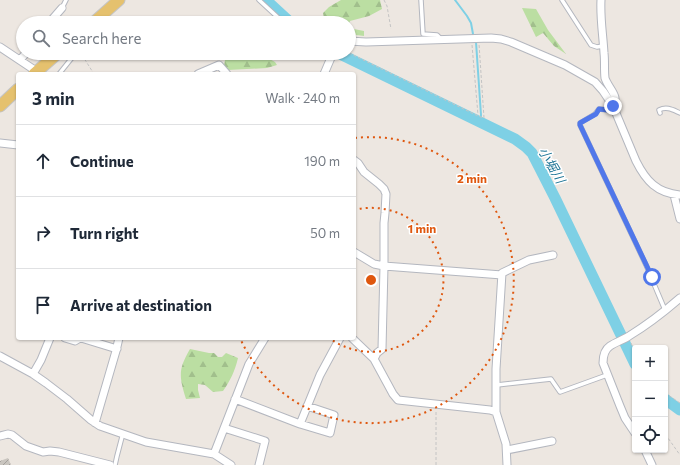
<!DOCTYPE html>
<meta charset="utf-8">
<style>
body{margin:0;font-family:Commissioner,"Noto Sans JP",sans-serif;background:#f6f6f7;color:#1f2937}
.controls{position:absolute;right:12px;bottom:12px;display:grid;overflow:hidden;border-radius:4px;box-shadow:0 1px 3px #0004}
.controls button{width:36px;height:36px;display:grid;place-items:center;padding:0;border:0;border-bottom:1px solid #e0e1e3;background:#fff;color:#1f2937;font:20px sans-serif}
.stop{position:absolute;width:12px;height:12px;margin:-9px;border:3px solid #5077ea;border-radius:50%;background:#fff}
.stop.end{background:#5077ea;border-color:#fff;box-shadow:0 1px 4px #0008}
.list{margin:0;padding:0;list-style:none}
h2{display:flex;justify-content:space-between;align-items:center;height:52px;margin:0;padding:0 16px;font-size:17px}
h2 small{font-size:13px;font-weight:400;color:#747a83}
.list li{display:grid;grid-template-columns:26px 1fr auto;gap:12px;align-items:center;box-sizing:border-box;height:72px;padding:0 16px;border-top:1px solid #e0e1e3}
.list b{display:block;font-size:15px;white-space:nowrap}
.list em{font-size:13px;font-style:normal;color:#747a83}
.icon{flex:none;width:22px;height:22px;fill:none;stroke:currentColor;stroke-width:2;stroke-linecap:round;stroke-linejoin:round}
.map{position:relative;flex:none;width:680px;height:465px;overflow:hidden}
.search{position:absolute;background:#fff;box-shadow:0 1px 3px #0004;left:16px;top:16px;width:340px;height:44px;display:flex;align-items:center;gap:10px;box-sizing:border-box;padding:0 14px;border-radius:22px;color:#747a83;font-size:15px}
.panel{position:absolute;background:#fff;box-shadow:0 1px 3px #0004;left:16px;top:72px;width:340px;height:268px;border-radius:4px}
.map>svg:first-child{display:block}
.forest{fill:url(#forest-firs)}
.lines{fill:none;stroke-linecap:round;stroke-linejoin:round}
.stream{stroke:#7ed0e5;stroke-width:2}
.river{stroke:#7ed0e5;stroke-width:11}
.building{fill:url(#building-hatch)}
.lane-casing{stroke:#b4b7bf;stroke-width:5.5}
.street-casing{stroke:#b4b7bf;stroke-width:9}
.primary-casing{stroke:#c4c4c4;stroke-width:13}
.path{stroke:#c4c4c4;stroke-width:1;stroke-dasharray:3 2;stroke-linecap:butt}
.lane{stroke:#fff;stroke-width:3.5}
.street{stroke:#fff;stroke-width:7}
.primary{stroke:#e5c16e;stroke-width:11}
.route{stroke:#5077ea;stroke-width:5}
.ring{fill:none;stroke:#df570e;stroke-width:2;stroke-dasharray:2 4}
.labels{text-anchor:middle;dominant-baseline:central;stroke-width:3;stroke-linejoin:round;paint-order:stroke}
.water-label{font-size:13px;font-style:italic;fill:#1a7294;stroke:#fff}
.centre{fill:#df570e;stroke:#fff;stroke-width:2}
.ring-label{font-size:12px;text-anchor:middle;font-weight:bold;fill:#df570e;stroke:#fff;stroke-width:3;stroke-linejoin:round;paint-order:stroke}
</style>
<div class="map">
<svg width="680" height="465" viewBox="0 0 680 465">
<defs>
<pattern id="forest-firs" width="22" height="20" patternUnits="userSpaceOnUse"><rect width="22" height="20" fill="#bbdea2"/><path d="M5 1l3.5 6h-7zM16 11l3.5 6h-7z" fill="#a1bf8c"/></pattern>
<pattern id="building-hatch" width="6" height="6" patternUnits="userSpaceOnUse"><rect width="6" height="6" fill="#c9c5bf"/><path d="M-1 1l2-2M0 6l6-6M5 7l2-2" fill="none" stroke="#a4a09c"/></pattern>
</defs>
<rect width="100%" height="100%" fill="#ede7e1"/>
<path class="forest" d="M 341,0 L 380,0 L 382,9 L 369,16 L 350,21 L 349,25 L 349,23 L 325,23 L 323,13 L 329,7 Z
M 522,8 L 536,9 L 548,30 L 566,54 L 554,46 L 543,33 L 536,37 Z
M 349,28 L 364,31 L 364,36 L 349,34 Z
M 247,53 L 260,53 L 266,57 L 275,62 L 277,65 L 267,68 L 228,70 L 224,66 L 225,60 L 237,55 Z
M 190,349 L 209,353 L 214,353 L 218,357 L 222,357 L 226,353 L 238,358 C 235,371 230,381 223,391 L 213,392 L 205,385 L 198,384 L 198,390 L 200,398 L 186,399 C 179,376 178,370 190,349 Z"/>
<g class="lines">
<path class="stream" d="M 455,0 L 467,16 L 471,23 L 473,34
M 476,42 L 481,115 L 480,122"/>
<path class="river" d="M 266,0 L 291,23
M 338,53 L 515,139 L 526,147 L 532,153 L 555,198 L 635,364
M 665,399 L 680,410"/>
</g>
<path class="building" d="M 8,458 L 11,465 L 0,465 L 0,461 Z"/>
<g class="lines">
<defs>
<path id="lane" d="M 259,0 L 284,23
M 421,0 L 423,34 L 437,35 L 441,39
M 562,0 L 591,45 L 597,47 L 603,46
M 62,8 L 66,0
M 325,53 L 331,57
M 59,74 L 71,59 L 78,53
M 613,106 L 608,110 L 599,109 L 595,114 L 580,123 L 580,125 L 646,265 L 665,310
M 660,113 L 659,110 C 667,106 673,110 680,113
M 497,385 L 551,379 L 560,392 L 607,375
M 115,465 L 117,456 L 123,433"/>
<path id="street" d="M 601,0 C 600,18 603,35 604,53 C 605,61 604,70 605,78 C 608,88 620,96 613,106
M 49,23 L 62,8
M 349,41 L 366,42 L 491,38 L 501,39 L 511,42 L 565,65 L 595,82 L 603,91 L 613,106 L 636,161 C 646,181 657,193 680,195
M 0,47 L 39,73
M 20,60 L 26,53
M 198,74 L 219,65 L 227,74
M 324,74 L 333,53
M 0,143 L 18,145
M 354,160 L 358,163 L 364,172 L 379,184 L 384,189 L 386,194 L 385,213 L 384,223 L 384,266 L 382,349 L 377,353 L 374,359
M 674,195 L 680,219
M 354,252 L 374,264 L 384,266 L 502,275
M 65,338 L 75,341 L 80,338
M 81,338 L 117,349
M 352,338 L 374,359 L 393,394 L 398,400 L 490,410 L 496,412 L 506,444 L 507,465
M 0,356 L 33,374 L 46,383 L 67,399 L 91,420 L 100,426 L 146,442 L 214,454 L 231,465
M 33,374 L 41,360 L 50,338
M 235,399 L 300,424 L 320,375 L 340,338
M 496,412 L 496,369 L 502,273 L 529,260 L 553,255
M 95,423 L 116,351 L 119,338
M 300,424 L 330,433 L 334,415 L 307,406
M 224,428 L 265,441 L 259,465
M 635,433 L 625,418 L 620,406 L 603,363 C 603,357 604,350 610,346 C 616,342 623,340 629,336 C 647,325 664,312 680,298
M 0,436 L 8,434 L 12,435 L 26,446 L 43,452 L 50,451 L 59,452 L 110,465
M 507,450 L 552,441
M 645,450 L 652,465
M 214,454 L 249,364 L 265,338"/>
<path id="primary" d="M 93,23 L 119,0
M 34,74 L 58,53
M 0,106 L 18,89"/>
</defs>
<use href="#lane" class="lane-casing"/>
<use href="#street" class="street-casing"/>
<use href="#primary" class="primary-casing"/>
<path class="path" d="M 384,0 L 387,6 L 391,29
M 472,45 L 478,115
M 349,53 L 478,116 L 484,118 L 479,44
M 82,55 L 94,74
M 631,343 L 635,352
M 665,393 L 680,403
M 665,441 L 668,438 L 680,455
M 436,465 L 436,412"/>
<use href="#lane" class="lane"/>
<use href="#street" class="street"/>
<use href="#primary" class="primary"/>
</g>
<g class="lines">
<path class="route" d="M 613,106 L 608,110 L 599,109 L 596,114 L 580,123 L 580,125 L 652,277"/>
</g>
<g class="ring">
<path d="M354 210A72 72 0 1 1 329 338"/>
<path d="M355 138A143 143 0 1 1 240 338"/>
</g>
<g class="labels">
<g class="water-label">
<text transform="translate(552 165) rotate(60)">小堀川</text>
</g>
</g>
<circle cx="371" cy="280" r="6" class="centre"/>
<g class="ring-label">
<text x="472" y="183">2 min</text>
<text x="422" y="233">1 min</text>
</g>
</svg>
<div class="controls">
<button>+</button>
<button>−</button>
<button><svg class="icon" aria-label="locate" viewBox="0 0 24 24"><circle cx="12" cy="12" r="6"/><path d="M12 2v4M12 18v4M2 12h4M18 12h4"/></svg></button>
</div>
<div class="stop" style="left:652px;top:277px"></div>
<div class="stop end" style="left:613px;top:106px"></div>
<div class="search"><svg class="icon" aria-label="search" viewBox="0 0 24 24"><circle cx="10" cy="10" r="6"/><path d="M15 15l6 6"/></svg>Search here</div>
<section class="panel">
<h2>3 min<small>Walk · 240 m</small></h2>
<ul class="list">
<li><svg class="icon" aria-label="ahead" viewBox="0 0 24 24"><path d="M12 20V5M6 11l6-6 6 6"/></svg><div><b>Continue</b></div><em>190 m</em></li>
<li><svg class="icon" aria-label="right" viewBox="0 0 24 24"><path d="M7 20v-9h11M14 6l5 5-5 5"/></svg><div><b>Turn right</b></div><em>50 m</em></li>
<li><svg class="icon" aria-label="arrive" viewBox="0 0 24 24"><path d="M6 21V4h12l-3 4 3 4H6"/></svg><div><b>Arrive at destination</b></div></li>
</ul>
</section>
</div>
